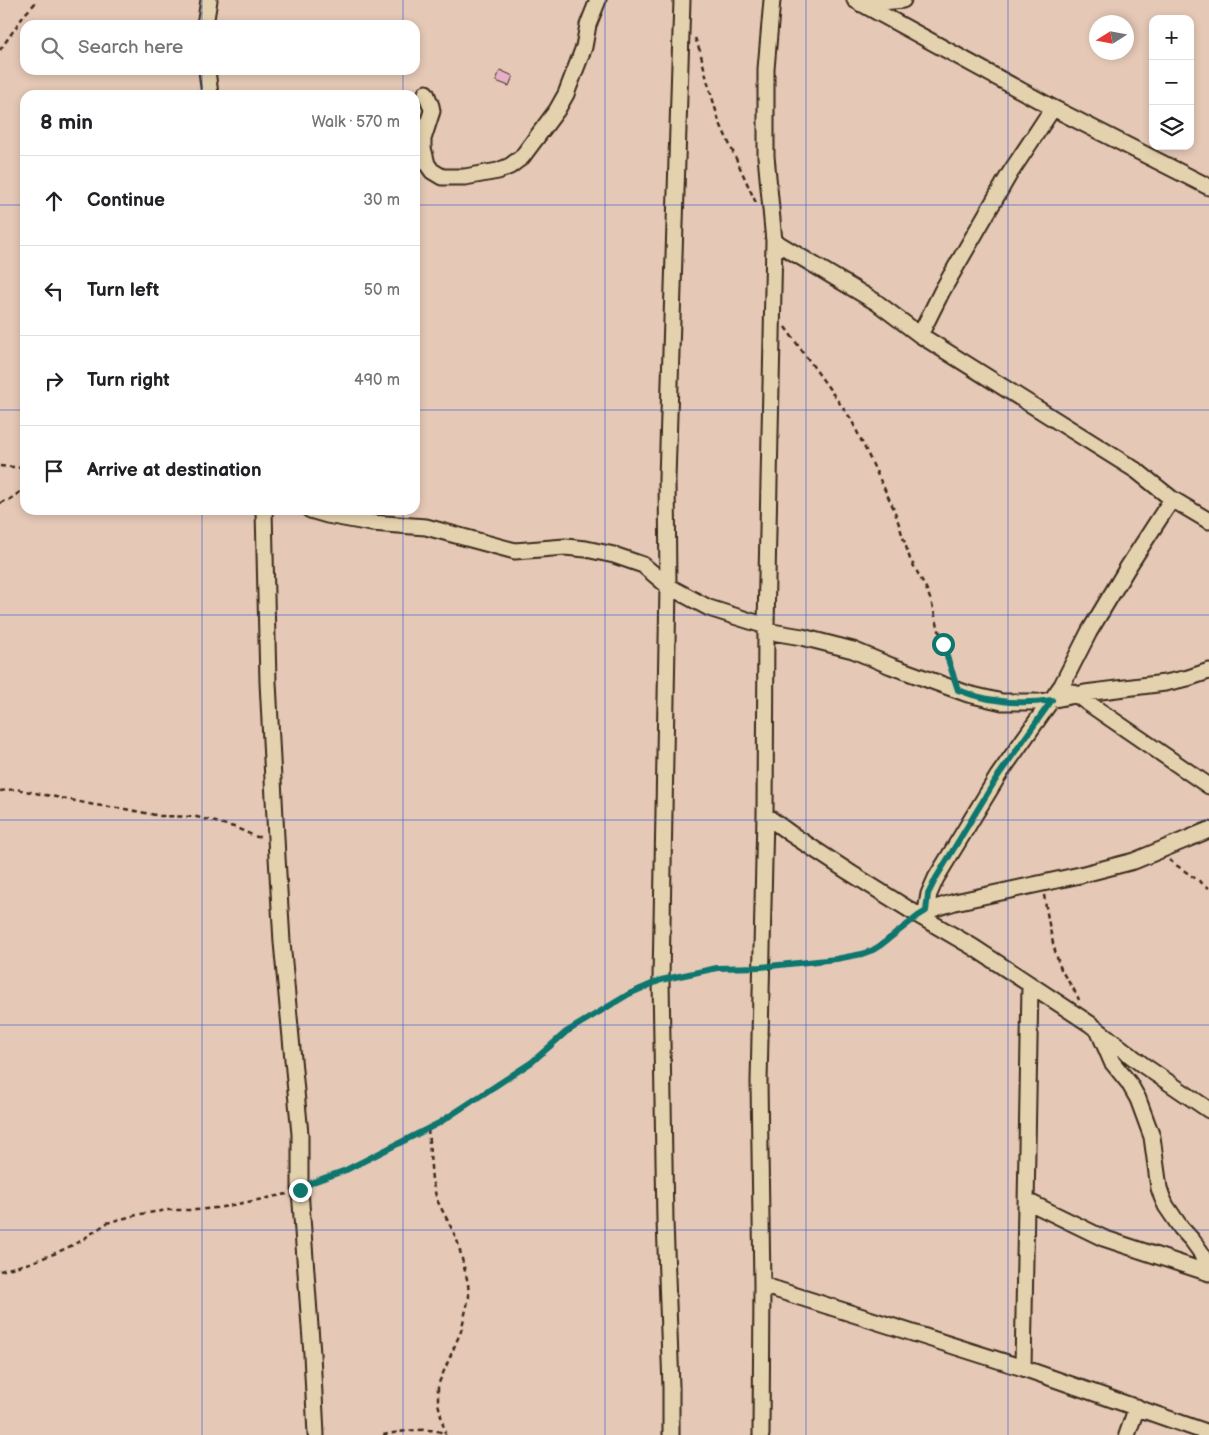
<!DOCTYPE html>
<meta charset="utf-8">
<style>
body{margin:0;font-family:"Balsamiq Sans",sans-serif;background:#f2f2f2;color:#202124}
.controls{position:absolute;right:15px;top:15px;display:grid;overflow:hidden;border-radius:10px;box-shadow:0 2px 8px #0003}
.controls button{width:45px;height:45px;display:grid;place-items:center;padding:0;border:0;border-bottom:1px solid #e0e0e0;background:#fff;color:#202124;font:25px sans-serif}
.compass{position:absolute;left:1089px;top:15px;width:45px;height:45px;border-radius:50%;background:#fff;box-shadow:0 2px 8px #0003;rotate:259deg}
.stop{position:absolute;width:15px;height:15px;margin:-11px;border:4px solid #0f766e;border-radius:50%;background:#fff}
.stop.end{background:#0f766e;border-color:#fff;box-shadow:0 1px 5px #0008}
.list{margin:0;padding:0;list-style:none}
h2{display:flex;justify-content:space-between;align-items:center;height:65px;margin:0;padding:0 20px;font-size:21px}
h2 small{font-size:16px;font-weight:400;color:#757577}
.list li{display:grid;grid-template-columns:32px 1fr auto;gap:15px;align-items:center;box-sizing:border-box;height:90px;padding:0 20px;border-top:1px solid #e0e0e0}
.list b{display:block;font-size:19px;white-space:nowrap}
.list em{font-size:16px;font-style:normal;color:#757577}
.icon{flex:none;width:28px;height:28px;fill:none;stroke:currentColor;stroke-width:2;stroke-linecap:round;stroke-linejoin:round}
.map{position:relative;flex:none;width:1209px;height:1435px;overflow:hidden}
.search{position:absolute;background:#fff;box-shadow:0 2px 8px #0003;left:20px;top:20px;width:400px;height:55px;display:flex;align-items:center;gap:12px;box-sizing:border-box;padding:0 18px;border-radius:15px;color:#757577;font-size:19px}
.panel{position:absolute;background:#fff;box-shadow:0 2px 8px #0003;left:20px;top:90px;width:400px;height:425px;border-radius:15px}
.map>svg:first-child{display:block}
.building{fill:#e6b0c8;stroke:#3b2a1e}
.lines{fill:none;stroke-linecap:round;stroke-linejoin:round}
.minor-casing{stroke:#3b2a1e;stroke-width:19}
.path{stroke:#3b2a1e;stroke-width:2.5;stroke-dasharray:5 4;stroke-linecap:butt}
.minor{stroke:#e4d2af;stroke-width:15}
.route{stroke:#0f766e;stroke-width:6}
.grid{fill:none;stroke:#1d4ed8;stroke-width:1;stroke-opacity:0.55}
</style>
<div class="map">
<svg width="1209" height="1435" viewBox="0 0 1209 1435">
<rect width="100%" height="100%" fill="#e5c8b6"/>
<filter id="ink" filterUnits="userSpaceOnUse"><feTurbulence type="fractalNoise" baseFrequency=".02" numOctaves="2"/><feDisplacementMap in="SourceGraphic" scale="10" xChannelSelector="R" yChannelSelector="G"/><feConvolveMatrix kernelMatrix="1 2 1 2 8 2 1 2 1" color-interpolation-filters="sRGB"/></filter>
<g filter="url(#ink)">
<path class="building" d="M 500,70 L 513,76 L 509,86 L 496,81 Z"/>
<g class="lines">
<defs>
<path id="minor" d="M 855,0 L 1053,108 L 1209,187
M 861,4 L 903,0
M 205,25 L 209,0
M 207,70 L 210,95
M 426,93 L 431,106 L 432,111 L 423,139 L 423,148 L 427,164 L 432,171 L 442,177 L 465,177 L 498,171 L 510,166 L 522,157 L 557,110 L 566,94 L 584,47 L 588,25 L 598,0
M 774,241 L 876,302 L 920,335 L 1137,471 L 1172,499 L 1209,521
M 920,335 L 942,291 L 1010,173 L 1053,108
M 264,510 L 268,682 L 277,857 L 282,942 L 300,1134 L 300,1190 L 312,1354 L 316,1435
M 310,510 L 327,515 L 371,523 L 426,527 L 515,551 L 565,547 L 586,549 L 614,555 L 643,565 L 668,586 L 709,608 L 766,626
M 766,631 L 802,637 L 853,650 L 891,666 L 968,694 L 1002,702 L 1040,702 L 1085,693 L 1165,683 L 1188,678 L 1209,671
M 1072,692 L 1209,786
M 765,815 L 791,834 L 849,872 L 918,915 L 973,947 L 1090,1024 L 1143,1065 L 1209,1110
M 926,911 L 929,894 L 936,878 L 998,776 L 1062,685 L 1089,632 L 1128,567 L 1172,499
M 918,915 L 926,911 L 955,902 L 1080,875 L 1134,861 L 1209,830
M 1099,1032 L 1112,1062 L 1129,1083 L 1138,1099 L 1152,1137 L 1159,1188 L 1162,1197 L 1166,1206 L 1181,1228 L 1192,1240 L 1200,1251 L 1209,1271
M 1027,1201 L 1103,1238 L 1209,1273
M 762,1285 L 1023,1368 L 1209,1433
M 1023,1368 L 1030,986
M 671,1435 L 671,1387 L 665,1221 L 661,980 L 668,586 L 667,479 L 682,0
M 761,1435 L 762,1285 L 759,1082 L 765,815 L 766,626 L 774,241 L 766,156 L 766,69 L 772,0
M 1127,1435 L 1137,1407"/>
</defs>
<use href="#minor" class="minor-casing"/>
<path class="path" d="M 695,38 L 700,51 L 707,80 L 719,121 L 756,203
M 0,50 L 25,14 L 38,0
M 785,327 L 851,419 L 894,509 L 910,559 L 926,588 L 931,601 L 943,645 L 954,674
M 0,466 L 25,468
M 0,503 L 9,500 L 25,488
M 0,791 L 16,789 L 95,805 L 125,809 L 160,816 L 197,817 L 234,827 L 257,837 L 262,837
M 1169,860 L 1209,888
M 1044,895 C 1048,919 1052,946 1061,969 C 1066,980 1075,989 1079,1000
M 774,965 L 836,959 L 862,954 L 873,950 L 908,923
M 675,977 L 717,968 L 748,967
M 428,1129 L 432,1180 L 437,1200 L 453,1231 L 458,1243 L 468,1283 L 469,1297 L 461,1331 L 438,1385 L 438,1403 L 445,1433
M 314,1182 L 346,1170 L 439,1123 L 532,1062 L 566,1033 L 629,994 L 648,985
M 0,1271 L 30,1263 L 56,1253 L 79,1242 L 107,1223 L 117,1220 L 141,1214 L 168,1210 L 196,1210 L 223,1207 L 287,1194
M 383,1435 C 398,1432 434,1425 446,1435"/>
<use href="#minor" class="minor"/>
</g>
</g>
<g class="lines" filter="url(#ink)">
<path class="route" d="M 300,1190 L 313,1182 L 346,1170 L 439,1123 L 532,1062 L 566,1032 L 629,994 L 661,980 L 717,968 L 761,967 L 836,959 L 862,954 L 873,950 L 881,945 L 918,916 L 926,911 L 928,894 L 936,878 L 998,776 L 1052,700 C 1020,705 988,702 958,690 L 943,644"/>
</g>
<path class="grid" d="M 202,0 L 202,25M 403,0 L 403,25M 605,0 L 605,1435M 806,0 L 806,1435M 1008,0 L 1008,1435M 202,70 L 202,95M 403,70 L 403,95M 0,205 L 25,205M 415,205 L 1209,205M 0,410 L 25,410M 415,410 L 1209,410M 202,510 L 202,1435M 403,510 L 403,1435M 0,615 L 1209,615M 0,820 L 1209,820M 0,1025 L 1209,1025M 0,1230 L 1209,1230"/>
</svg>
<div class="controls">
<button>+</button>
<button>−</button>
<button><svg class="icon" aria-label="layers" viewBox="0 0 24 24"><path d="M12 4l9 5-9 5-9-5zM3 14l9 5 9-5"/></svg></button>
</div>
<svg class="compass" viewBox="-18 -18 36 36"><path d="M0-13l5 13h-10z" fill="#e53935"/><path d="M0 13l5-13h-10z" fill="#757577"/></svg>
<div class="stop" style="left:943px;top:644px"></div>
<div class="stop end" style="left:300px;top:1190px"></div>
<div class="search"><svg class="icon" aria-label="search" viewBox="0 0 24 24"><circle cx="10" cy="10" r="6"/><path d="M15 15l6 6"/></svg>Search here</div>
<section class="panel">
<h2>8 min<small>Walk · 570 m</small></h2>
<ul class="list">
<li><svg class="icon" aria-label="ahead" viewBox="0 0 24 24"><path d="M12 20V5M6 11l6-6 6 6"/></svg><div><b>Continue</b></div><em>30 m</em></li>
<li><svg class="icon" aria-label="left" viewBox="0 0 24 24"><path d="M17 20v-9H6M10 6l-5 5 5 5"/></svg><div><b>Turn left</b></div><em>50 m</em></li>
<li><svg class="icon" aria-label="right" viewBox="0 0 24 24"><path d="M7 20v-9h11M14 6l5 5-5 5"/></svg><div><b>Turn right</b></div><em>490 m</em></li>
<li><svg class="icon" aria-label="arrive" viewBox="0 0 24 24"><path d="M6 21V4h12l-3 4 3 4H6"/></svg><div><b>Arrive at destination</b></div></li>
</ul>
</section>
</div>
